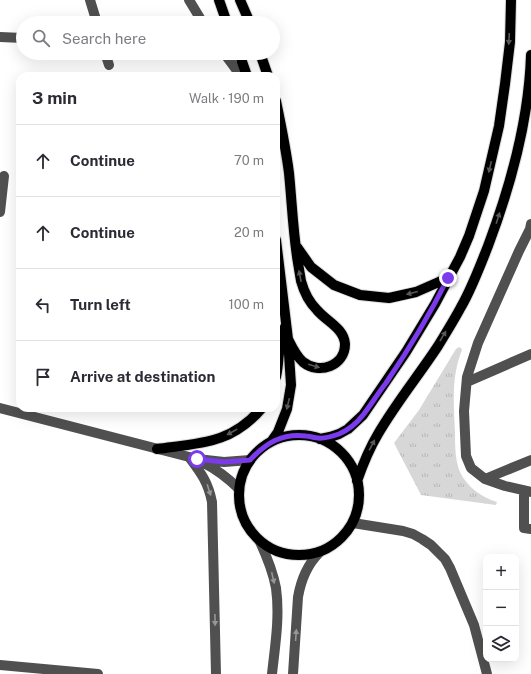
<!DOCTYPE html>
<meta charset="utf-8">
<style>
body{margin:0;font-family:"Public Sans",sans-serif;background:#f7f7f7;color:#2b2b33}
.controls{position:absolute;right:12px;bottom:12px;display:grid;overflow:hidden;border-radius:8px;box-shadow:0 4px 16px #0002}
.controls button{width:36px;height:36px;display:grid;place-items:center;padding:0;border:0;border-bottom:1px solid #e1e1e2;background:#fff;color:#2b2b33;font:20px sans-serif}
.stop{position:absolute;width:12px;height:12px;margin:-9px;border:3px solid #7c3aed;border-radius:50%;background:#fff}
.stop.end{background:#7c3aed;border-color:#fff;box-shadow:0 1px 4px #0008}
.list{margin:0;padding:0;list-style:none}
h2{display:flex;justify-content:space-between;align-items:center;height:52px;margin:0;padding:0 16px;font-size:17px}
h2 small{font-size:13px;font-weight:400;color:#7c7c81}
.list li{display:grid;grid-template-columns:26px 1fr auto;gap:12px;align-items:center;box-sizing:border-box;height:72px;padding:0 16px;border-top:1px solid #e1e1e2}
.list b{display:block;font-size:15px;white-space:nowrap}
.list em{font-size:13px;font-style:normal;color:#7c7c81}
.icon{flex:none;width:22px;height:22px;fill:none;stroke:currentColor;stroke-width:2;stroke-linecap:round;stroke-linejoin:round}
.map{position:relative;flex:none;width:531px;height:674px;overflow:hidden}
.search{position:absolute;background:#fff;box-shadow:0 4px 16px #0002;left:16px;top:16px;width:264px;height:44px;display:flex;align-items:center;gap:10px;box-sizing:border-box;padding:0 14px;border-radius:22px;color:#7c7c81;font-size:15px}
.panel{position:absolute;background:#fff;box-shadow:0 4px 16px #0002;left:16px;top:72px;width:264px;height:340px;border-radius:12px}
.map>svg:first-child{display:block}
.park{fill:url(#park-tufts)}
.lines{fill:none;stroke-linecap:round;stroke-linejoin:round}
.major-casing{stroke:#dbdbdb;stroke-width:12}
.minor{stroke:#505050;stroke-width:10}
.major{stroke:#000;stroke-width:10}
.oneway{fill:#595959}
.oneway2{fill:#969696}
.route{stroke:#7c3aed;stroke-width:5}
</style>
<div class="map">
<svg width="531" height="674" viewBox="0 0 531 674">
<defs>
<pattern id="park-tufts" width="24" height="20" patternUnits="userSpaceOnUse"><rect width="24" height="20" fill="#d7d7d7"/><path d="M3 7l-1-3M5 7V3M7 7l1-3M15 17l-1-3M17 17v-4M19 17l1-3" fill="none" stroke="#b7b7b7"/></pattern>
</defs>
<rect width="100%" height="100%" fill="#fff"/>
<path class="park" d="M 459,347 L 461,348 L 462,350 C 451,377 454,403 455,432 C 455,444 455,461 460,472 C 467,487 481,497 497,502 L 496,505 L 421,495 L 394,443 L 419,410 L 456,349 Z"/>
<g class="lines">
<defs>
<path id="major" d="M 219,0 L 227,23
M 240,0 L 250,23
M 239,53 L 247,76
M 260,53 L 268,76
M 276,101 C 281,125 286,149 289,173 C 292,203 293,233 298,263 C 299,269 300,275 301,281 C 304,292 309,302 317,310 C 326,321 344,328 345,344 C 345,366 319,375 303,362 C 296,356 292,347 288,339
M 297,247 L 311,267 L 334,285 L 360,295 L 389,298 L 416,292 L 448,278
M 276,377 C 280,359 277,345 285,327
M239 495a60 60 0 1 1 120 0a60 60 0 1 1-120 0Z
M 320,439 L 330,437 L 339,434 L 348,429 L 363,415 L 406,352 L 435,304 L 460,257 L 469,236 L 484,191 L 499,126 L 505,84 L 510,42 L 511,0
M 271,442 L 278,432 L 287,409 L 291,385 L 288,339 L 276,240
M 157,449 C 201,443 231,444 262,408
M 357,481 C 363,464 369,449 378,434 C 396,403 419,375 438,346 C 446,333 454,320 461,307 C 472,288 480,266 488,246 C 511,185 529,120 531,55"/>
</defs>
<use href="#major" class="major-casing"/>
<path class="minor" d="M 90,0 L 97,23
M 189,0 L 203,23
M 0,37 L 23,38
M 105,53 L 109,65
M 224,53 L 241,76
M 0,212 L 4,176
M 531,224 L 530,229 L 519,251 L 478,343 L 467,377 L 464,411 L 466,456 L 471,468 L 485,479 L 505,486 L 531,492
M 467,382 L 531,354
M 0,408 L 197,459 L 224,462 L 250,460
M 189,457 C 201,473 208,482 212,502 L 216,674
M 202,462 C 216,469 228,478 239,489
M 485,479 L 531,460
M 524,491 L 524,528 L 531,529
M 353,523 L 403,531 L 413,534 L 422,539 L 431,545 L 445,559 L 450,568 L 474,625 L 487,674
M 260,542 C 267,557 273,572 276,588 C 280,617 275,646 272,674
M 0,665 L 98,674
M 293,674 L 298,597 C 301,580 307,565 319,553"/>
<use href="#major" class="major"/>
</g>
<defs><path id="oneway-solid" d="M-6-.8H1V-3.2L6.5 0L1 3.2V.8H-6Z"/></defs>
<g class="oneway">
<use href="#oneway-solid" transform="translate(509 39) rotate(93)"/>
<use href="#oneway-solid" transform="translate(490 167) rotate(103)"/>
<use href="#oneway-solid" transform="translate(498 218) rotate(-72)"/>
<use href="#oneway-solid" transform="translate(300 276) rotate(-101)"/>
<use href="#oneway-solid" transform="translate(412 293) rotate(166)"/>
<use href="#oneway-solid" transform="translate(443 336) rotate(-59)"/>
<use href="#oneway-solid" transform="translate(314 366) rotate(16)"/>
<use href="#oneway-solid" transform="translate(288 404) rotate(103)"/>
<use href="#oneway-solid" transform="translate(232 432) rotate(151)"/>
<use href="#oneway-solid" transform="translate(372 445) rotate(-62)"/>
</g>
<g class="oneway2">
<use href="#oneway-solid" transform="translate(209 490) rotate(72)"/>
<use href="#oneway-solid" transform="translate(273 578) rotate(77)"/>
<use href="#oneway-solid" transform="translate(215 620) rotate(89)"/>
<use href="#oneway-solid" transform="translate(296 635) rotate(-86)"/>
</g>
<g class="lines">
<path class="route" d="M 197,459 L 224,462 L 250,460 C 266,443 282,433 306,436 C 310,436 314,438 318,438 C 325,439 333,436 339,434 C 348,430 357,423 363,415 C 371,405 378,393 386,383 C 409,349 430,314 448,278"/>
</g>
</svg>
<div class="controls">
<button>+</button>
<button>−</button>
<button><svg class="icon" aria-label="layers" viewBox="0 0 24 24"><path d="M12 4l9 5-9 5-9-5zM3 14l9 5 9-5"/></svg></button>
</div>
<div class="stop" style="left:197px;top:459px"></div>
<div class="stop end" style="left:448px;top:278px"></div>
<div class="search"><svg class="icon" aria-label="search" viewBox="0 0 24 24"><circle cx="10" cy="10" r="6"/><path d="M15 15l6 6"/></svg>Search here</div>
<section class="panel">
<h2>3 min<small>Walk · 190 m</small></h2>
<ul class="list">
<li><svg class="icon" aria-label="ahead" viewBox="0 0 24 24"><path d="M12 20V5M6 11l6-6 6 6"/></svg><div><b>Continue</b></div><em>70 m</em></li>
<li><svg class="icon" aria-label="ahead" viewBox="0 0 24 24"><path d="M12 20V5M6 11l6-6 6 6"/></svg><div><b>Continue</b></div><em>20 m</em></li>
<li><svg class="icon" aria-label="left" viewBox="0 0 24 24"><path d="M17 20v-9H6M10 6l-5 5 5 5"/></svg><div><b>Turn left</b></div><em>100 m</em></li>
<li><svg class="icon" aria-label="arrive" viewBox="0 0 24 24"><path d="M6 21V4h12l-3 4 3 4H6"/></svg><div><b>Arrive at destination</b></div></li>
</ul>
</section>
</div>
